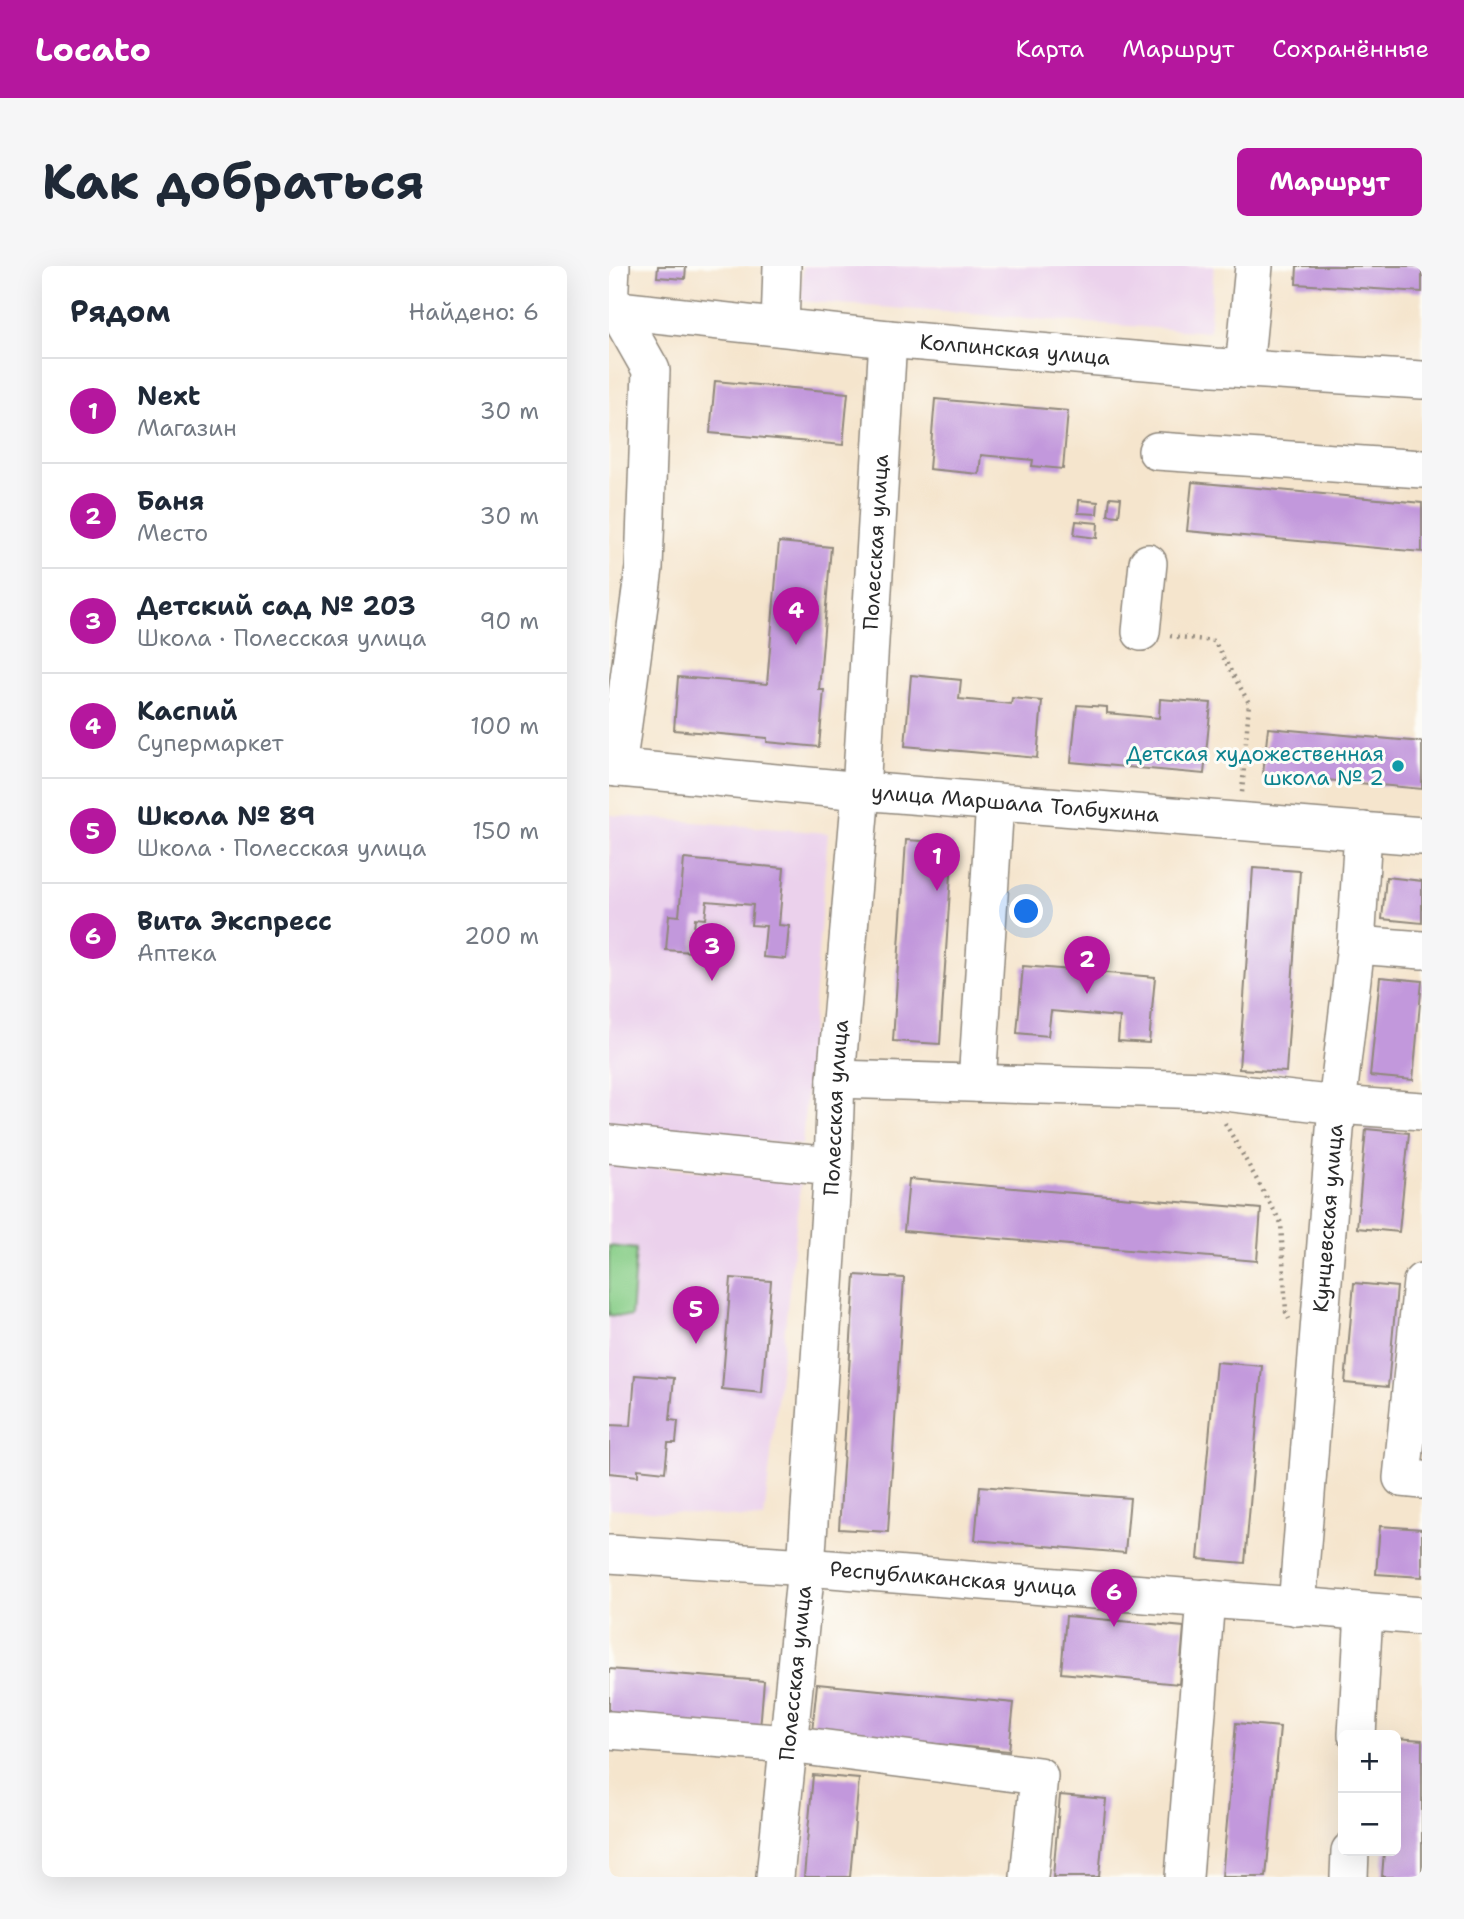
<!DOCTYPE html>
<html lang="ru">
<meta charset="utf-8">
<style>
body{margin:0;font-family:"Shantell Sans",sans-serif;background:#f6f6f7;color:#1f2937}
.controls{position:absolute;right:21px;bottom:21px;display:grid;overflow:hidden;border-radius:10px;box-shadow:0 7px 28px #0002}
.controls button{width:63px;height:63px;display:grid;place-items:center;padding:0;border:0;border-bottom:2px solid #e0e1e3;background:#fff;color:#1f2937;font:35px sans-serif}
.you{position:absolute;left:418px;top:646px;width:24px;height:24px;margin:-18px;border:5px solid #fff;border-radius:50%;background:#1a73e8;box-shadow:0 0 0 10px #1a73e833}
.badge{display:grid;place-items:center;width:46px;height:46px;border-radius:50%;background:#b5179e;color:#fff;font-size:23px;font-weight:700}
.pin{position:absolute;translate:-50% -58px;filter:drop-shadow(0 2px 4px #0008)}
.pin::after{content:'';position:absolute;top:37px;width:24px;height:21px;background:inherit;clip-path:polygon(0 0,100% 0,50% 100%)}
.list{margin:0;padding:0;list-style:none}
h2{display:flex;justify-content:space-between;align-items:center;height:91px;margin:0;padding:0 28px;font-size:30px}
h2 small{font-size:23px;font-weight:400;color:#747a83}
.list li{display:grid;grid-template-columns:46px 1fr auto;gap:21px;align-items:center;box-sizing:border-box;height:105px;padding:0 28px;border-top:2px solid #e0e1e3}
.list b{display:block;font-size:26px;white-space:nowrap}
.list p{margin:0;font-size:23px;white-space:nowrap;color:#747a83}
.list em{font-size:23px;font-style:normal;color:#747a83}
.map{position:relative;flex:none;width:813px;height:1611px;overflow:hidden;border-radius:10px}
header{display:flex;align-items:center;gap:42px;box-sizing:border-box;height:98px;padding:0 35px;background:#b5179e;color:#fff}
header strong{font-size:33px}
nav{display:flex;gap:38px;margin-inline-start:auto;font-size:24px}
.intro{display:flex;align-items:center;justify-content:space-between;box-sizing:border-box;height:168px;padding:0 42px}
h1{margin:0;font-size:49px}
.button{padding:18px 32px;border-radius:10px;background:#b5179e;color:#fff;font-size:24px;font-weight:700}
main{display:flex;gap:42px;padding:0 42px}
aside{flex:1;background:#fff;border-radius:10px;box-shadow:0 7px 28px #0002}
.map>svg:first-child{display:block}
.built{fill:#ebd1ec}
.green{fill:#88ce88;stroke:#5a7c5a;stroke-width:2}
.building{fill:#c298dc}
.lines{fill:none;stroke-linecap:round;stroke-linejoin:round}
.minor-casing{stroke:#90887c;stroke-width:40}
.path{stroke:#90887c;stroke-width:4.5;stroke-dasharray:2 5;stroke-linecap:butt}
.minor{stroke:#fff;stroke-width:37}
.culture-dot{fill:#0f9aa8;stroke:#fdfcf7;stroke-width:2.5}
.labels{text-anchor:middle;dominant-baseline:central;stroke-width:6;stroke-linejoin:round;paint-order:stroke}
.street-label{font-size:21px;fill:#2b2b2b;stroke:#fdfcf7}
.culture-label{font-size:21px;fill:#0d838f;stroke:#fdfcf7;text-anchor:end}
</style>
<header>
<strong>Locato</strong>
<nav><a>Карта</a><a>Маршрут</a><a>Сохранённые</a></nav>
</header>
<div class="intro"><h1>Как добраться</h1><a class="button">Маршрут</a></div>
<main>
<aside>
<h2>Рядом<small>Найдено: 6</small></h2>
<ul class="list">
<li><span class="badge">1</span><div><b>Next</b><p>Магазин</p></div><em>30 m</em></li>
<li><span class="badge">2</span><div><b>Баня</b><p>Место</p></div><em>30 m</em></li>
<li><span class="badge">3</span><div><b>Детский сад № 203</b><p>Школа · Полесская улица</p></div><em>90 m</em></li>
<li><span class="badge">4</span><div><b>Каспий</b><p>Супермаркет</p></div><em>100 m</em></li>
<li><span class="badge">5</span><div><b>Школа № 89</b><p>Школа · Полесская улица</p></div><em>150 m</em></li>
<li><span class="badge">6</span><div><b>Вита Экспресс</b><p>Аптека</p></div><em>200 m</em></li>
</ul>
</aside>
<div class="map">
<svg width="813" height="1611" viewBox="0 0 813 1611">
<rect width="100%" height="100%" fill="#fdfcf7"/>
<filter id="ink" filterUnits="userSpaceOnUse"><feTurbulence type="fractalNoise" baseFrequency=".0143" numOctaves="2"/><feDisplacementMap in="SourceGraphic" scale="14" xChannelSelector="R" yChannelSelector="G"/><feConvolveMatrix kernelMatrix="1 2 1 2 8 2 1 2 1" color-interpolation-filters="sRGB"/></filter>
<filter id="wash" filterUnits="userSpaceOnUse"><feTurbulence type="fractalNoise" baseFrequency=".00686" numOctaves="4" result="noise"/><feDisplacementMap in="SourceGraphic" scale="28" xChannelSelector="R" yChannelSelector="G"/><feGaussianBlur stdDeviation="1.57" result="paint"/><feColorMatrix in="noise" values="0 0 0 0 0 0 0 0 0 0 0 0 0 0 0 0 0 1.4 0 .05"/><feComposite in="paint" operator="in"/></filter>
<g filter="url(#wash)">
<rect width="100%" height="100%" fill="#f5e5cd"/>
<path class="built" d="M 194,0 L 605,0 L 600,66 L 192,35 Z
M 1,549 L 219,567 L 193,879 L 0,863 Z
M 0,897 L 192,914 L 155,1253 L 0,1242 Z"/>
<path class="green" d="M 0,980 L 27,983 L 22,1051 L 0,1049 Z"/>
<g id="blocks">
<path class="building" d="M 49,0 L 77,0 L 76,13 L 48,11 Z
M 688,0 L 813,0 L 813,26 L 687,18 Z
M 106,115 L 239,127 L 234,179 L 101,167 Z
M 326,133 L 459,145 L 454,203 L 423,200 L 424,194 L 372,189 L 370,208 L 320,203 Z
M 583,216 L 813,237 L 813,286 L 578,265 Z
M 501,231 L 512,232 L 510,250 L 499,249 Z
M 470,234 L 489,236 L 488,248 L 469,247 Z
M 467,255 L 489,257 L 488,272 L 465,269 Z
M 170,276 L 222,281 L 210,424 L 215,424 L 210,481 L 158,476 L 158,472 L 65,464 L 69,411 L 158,418 Z
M 302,409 L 352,414 L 350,433 L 402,438 L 403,432 L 433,435 L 428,492 L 296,480 Z
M 551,433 L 602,437 L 595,508 L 462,496 L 468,439 L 498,441 L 498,447 L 550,452 Z
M 659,462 L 813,476 L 813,523 L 654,508 Z
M 297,574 L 344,577 L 331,778 L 284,775 Z
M 75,593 L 175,602 L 170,659 L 180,660 L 177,693 L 154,691 L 157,660 L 142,659 L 144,639 L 98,635 L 96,653 L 86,652 L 83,686 L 57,684 L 60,649 L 70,650 Z
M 644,602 L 691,605 L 677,806 L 630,803 Z
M 777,611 L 813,615 L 813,657 L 773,653 Z
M 414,700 L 546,711 L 540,777 L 509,775 L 511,751 L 442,745 L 439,770 L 408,767 Z
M 771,711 L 813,715 L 804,814 L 761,810 Z
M 757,863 L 800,867 L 790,966 L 748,962 Z
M 300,913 L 652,943 L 648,995 L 295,965 Z
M 246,1009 L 295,1012 L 279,1266 L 230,1263 Z
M 122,1012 L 162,1015 L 153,1127 L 113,1123 Z
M 745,1017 L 788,1021 L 779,1121 L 736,1117 Z
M 607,1096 L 653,1100 L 636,1297 L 589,1293 Z
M 26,1109 L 65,1112 L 61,1154 L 69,1155 L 67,1177 L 59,1177 L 56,1206 L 29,1203 L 29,1210 L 0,1207 L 0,1159 L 22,1160 Z
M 371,1220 L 521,1232 L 516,1287 L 366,1274 Z
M 771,1260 L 813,1263 L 813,1311 L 767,1308 Z
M 457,1350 L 575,1361 L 570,1418 L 452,1407 Z
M 0,1403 L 155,1415 L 151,1463 L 0,1451 Z
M 208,1418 L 405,1437 L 400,1485 L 203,1466 Z
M 627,1457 L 671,1461 L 657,1611 L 613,1611 Z
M 787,1472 L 813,1474 L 813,1611 L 773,1611 L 775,1585 L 787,1585 Z
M 204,1509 L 250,1513 L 241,1611 L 195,1611 Z
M 451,1529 L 497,1533 L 490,1611 L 444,1611 Z"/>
</g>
</g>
<g filter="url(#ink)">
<use href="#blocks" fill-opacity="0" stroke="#90887c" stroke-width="2"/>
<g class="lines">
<defs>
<g id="minor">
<path d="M 0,40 L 2,0"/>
<path id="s1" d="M 0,43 L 279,73 L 606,101 L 813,114"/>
<path d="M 171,61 L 173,0"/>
<path d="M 635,103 L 645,0"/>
<path d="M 548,185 L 813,203"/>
<path d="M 532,366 L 539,297"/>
<path id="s2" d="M 0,501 L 252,525 L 813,570"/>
<path d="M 8,502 L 35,302 L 42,104 L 8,44"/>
<path d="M 747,679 L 813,684"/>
<path d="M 227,813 L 598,824 L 728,839 L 813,845"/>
<path d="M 368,817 L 386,536"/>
<path d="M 0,878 L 224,900"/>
<path d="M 813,1016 L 793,1212 L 813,1214"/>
<path id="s3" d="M 0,1288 L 197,1301 L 813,1350"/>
<path id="s4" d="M 688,1341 L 728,839 L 747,679 L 754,565"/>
<path d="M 0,1464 L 179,1478 L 430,1510 L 420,1611"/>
<path d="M 748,1469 L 755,1346"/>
<path id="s5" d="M 166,1611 L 197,1301 L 224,900 L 227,813 L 252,525 L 279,73"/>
<path d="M 575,1611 L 597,1332"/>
<path d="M 740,1611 L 741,1585"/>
</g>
</defs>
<use href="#minor" class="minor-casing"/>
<path class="path" d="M 561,370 L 605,375 L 640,437 L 633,527
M 616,857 L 672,957 L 677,1046 L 680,1053"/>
<use href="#minor" class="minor"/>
</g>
</g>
<circle class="culture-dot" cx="789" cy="500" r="7"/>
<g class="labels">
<g class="street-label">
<text stroke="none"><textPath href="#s1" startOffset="408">Колпинская улица</textPath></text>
<text stroke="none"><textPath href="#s5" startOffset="1339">Полесская улица</textPath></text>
<text stroke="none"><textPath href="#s2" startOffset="408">улица Маршала Толбухина</textPath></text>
<text stroke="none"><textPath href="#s5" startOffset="772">Полесская улица</textPath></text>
<text stroke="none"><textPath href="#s4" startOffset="390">Кунцевская улица</textPath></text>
<text stroke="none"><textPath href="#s3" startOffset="345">Республиканская улица</textPath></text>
<text stroke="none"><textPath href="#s5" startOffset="205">Полесская улица</textPath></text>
</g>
<g class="culture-label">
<text x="775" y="488">Детская художественная<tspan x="775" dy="24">школа № 2</tspan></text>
</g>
</g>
</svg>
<div class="controls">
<button>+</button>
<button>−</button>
</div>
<div class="you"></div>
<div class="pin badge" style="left:328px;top:625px">1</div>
<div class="pin badge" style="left:478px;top:728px">2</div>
<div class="pin badge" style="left:103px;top:715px">3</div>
<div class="pin badge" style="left:187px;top:379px">4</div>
<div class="pin badge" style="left:87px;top:1078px">5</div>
<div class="pin badge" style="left:505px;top:1361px">6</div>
</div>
</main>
